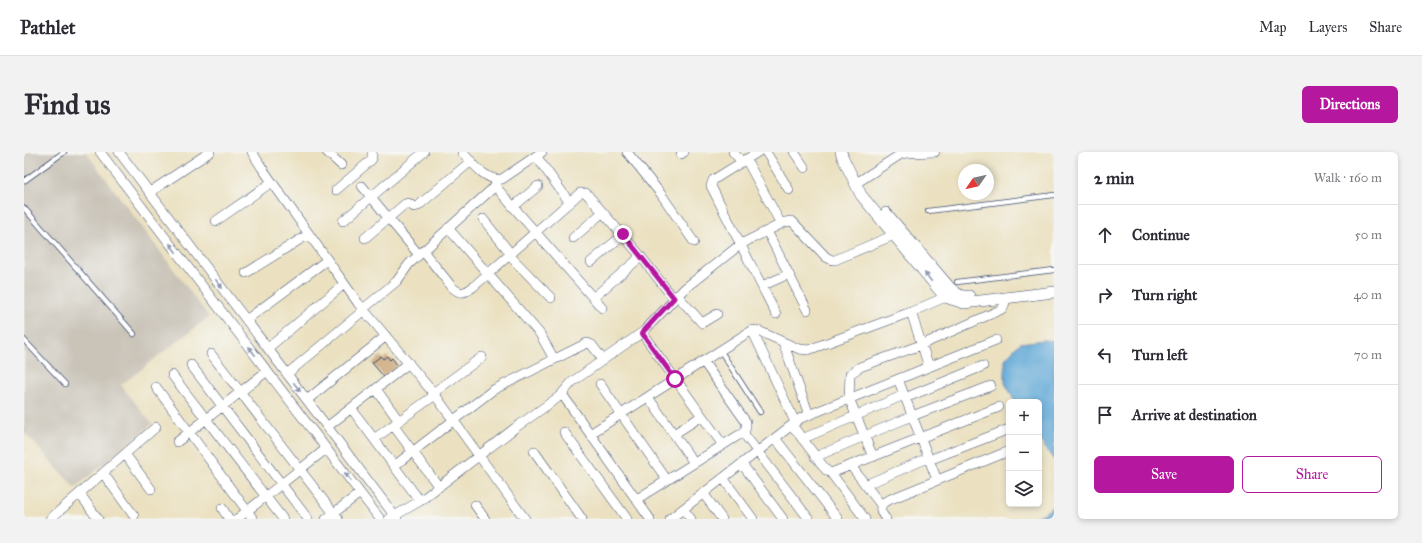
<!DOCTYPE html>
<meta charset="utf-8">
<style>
body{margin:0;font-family:"IM FELL Great Primer",serif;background:#f2f2f3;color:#2b2b33}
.controls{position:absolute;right:12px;bottom:12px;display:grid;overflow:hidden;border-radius:6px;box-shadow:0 2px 6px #0003}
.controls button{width:36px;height:36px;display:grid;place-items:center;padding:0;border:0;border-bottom:1px solid #e1e1e2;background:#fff;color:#2b2b33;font:20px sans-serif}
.compass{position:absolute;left:934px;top:12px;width:36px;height:36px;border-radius:50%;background:#fff;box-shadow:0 2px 6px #0003;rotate:236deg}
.stop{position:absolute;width:12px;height:12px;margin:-9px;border:3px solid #b5179e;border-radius:50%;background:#fff}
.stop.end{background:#b5179e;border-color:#fff;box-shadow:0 1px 4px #0008}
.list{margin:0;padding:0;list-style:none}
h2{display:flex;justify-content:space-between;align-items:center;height:52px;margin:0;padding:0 16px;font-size:17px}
h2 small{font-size:13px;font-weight:400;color:#7c7c81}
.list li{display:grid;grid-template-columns:26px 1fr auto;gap:12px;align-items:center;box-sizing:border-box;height:60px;padding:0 16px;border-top:1px solid #e1e1e2}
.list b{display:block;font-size:15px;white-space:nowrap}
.list em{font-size:13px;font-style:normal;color:#7c7c81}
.actions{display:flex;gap:8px;padding:12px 16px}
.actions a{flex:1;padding:9px 0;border:1px solid #b5179e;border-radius:6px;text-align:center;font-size:14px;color:#b5179e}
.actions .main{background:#b5179e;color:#fff}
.icon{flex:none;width:22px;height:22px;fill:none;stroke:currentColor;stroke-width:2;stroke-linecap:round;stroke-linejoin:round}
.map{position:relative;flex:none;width:1030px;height:367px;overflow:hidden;border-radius:6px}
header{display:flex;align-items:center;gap:24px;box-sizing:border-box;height:56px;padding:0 20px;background:#fff;border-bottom:1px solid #e1e1e2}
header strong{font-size:19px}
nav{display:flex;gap:22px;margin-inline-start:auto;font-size:14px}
.intro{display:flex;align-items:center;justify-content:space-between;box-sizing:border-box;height:96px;padding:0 24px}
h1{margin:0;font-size:28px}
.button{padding:10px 18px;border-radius:6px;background:#b5179e;color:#fff;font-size:14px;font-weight:700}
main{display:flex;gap:24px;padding:0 24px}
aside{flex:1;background:#fff;border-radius:6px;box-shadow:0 2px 6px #0003}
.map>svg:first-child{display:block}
.industrial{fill:#c9c3b8}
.water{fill:#60a8d7;stroke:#3e6c9a}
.building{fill:#c9a475}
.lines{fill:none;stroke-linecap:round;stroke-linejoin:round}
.service-casing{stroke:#3a4a6d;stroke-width:6}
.minor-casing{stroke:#3a4a6d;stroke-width:10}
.tertiary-casing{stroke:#3a4a6d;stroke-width:12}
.service{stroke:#fff;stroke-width:4.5}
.minor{stroke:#fff;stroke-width:9}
.tertiary{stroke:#fff;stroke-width:11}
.oneway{fill:#8d97ae}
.route{stroke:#b5179e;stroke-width:5}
</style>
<header>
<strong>Pathlet</strong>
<nav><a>Map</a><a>Layers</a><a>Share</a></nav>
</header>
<div class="intro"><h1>Find us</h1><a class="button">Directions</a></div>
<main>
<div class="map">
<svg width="1030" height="367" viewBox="0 0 1030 367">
<rect width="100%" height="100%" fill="#f6f6f2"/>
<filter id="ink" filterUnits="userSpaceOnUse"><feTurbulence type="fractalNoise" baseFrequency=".025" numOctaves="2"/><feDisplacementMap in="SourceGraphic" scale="8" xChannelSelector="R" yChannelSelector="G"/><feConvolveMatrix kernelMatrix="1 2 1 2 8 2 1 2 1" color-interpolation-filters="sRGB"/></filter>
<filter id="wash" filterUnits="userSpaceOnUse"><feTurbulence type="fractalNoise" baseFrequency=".012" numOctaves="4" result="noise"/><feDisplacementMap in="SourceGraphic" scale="16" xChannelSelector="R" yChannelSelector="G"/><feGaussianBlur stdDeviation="0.9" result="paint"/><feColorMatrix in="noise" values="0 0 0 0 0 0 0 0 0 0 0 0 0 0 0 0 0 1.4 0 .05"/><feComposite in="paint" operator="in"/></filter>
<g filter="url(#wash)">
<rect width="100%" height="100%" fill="#ebe1c1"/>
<path class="industrial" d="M 0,0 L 62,0 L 185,165 L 97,233 L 128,272 L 51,336 L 0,280 Z"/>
<path class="water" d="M 1020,188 L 1030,189 L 1030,308 L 1015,287 L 1015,250 L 991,250 L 981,231 L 981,207 L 996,191 Z
M 1030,353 L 1030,367 L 1006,367 L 1021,361 Z"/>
<g id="blocks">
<path class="building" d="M 357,204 L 359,207 L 363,204 L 366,208 L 368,206 L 374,214 L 360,225 L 348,211 Z"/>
</g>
</g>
<g filter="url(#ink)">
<use href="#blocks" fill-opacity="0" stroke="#3a4a6d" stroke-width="1"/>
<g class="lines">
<defs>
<path id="service" d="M 0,29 L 40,0
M 0,56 L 110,182
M 904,59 L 1030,43
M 933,130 L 1030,118
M 0,188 L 41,232
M 696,198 L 736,260"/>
<path id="minor" d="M 76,0 L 356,367
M 95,0 L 373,367
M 228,0 L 238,16 L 334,151 L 411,243 L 501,367
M 303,0 L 317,13
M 438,0 C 448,10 462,30 478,27 L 518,0
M 603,0 L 637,42 L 670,90
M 709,0 L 718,10
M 734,0 L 689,28 L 687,34 L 752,162
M 742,0 L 765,38
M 770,0 L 781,16
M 657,2 L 660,0
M 512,4 L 546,51
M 722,7 L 757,72
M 834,30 L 877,2 L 883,1 L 911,0
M 338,34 L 395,103
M 471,34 L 578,156
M 312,38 L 345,10 L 348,7 L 348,0
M 126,40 L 186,0
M 489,55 L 514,34
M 459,67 L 487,102
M 192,69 L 248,30
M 319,69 L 400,0
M 424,76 L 516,182 L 530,207
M 743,79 L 783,158
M 341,86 L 381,52 L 384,51 L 390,55 L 394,54 L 447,9
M 549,86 L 579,60
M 399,99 L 428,135 C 436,143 441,141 449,135 L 556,41 L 562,41 L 615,102 L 613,108 L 569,146
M 615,102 L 650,147
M 486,104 L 527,146
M 567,110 L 599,83
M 222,121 L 285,82
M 738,134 L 765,122
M 653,143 L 678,171 L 693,162
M 339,157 L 373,129 L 385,112 L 468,37 L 471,34 L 473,28
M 887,160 L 905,215
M 222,168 L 303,108
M 728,178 L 771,270
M 618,181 L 699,293
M 759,190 L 785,263
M 244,196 L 320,132
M 187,202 L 314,367
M 679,209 L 722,270 L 722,275 L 720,282
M 167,213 L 284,367
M 263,222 L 340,158
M 148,223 L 259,367
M 874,227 L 913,328
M 576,232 L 643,328
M 132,235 L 229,367
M 352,237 L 375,269
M 409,241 L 458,205
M 538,242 L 626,367
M 624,245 L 670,311
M 881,246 L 959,214
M 283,248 L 362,184
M 327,256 L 396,349
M 369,273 L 415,335
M 768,273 L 802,318 L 807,321 L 975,255
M 303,275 L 385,211
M 540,280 L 603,367
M 566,282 L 728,178 L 735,179 L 775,197 L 784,198 L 887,160 L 926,143
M 650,282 L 678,264
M 751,286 L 814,367
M 350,287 L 411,243
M 778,287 L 880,243
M 153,290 L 243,219
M 510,299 L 558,367
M 101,302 L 127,337
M 791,305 L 888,264 L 967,234
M 849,305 L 825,246 L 826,222 L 836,215 L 897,193 L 976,158 L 979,156 L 983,145
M 905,308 L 985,277
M 718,312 L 759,367
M 370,314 L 469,238 L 563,191 L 568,193 L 579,208
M 827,314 L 857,353
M 79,321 L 110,364
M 807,321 L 841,367
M 699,326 L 729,367
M 841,333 L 904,306
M 679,341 L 698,367
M 56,342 L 74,367
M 613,347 L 715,283 L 720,282 L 785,367
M 451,353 L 461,367
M 198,356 L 205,367
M 659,357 L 667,367
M 26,367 L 132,275
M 213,367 L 302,297
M 302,367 L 336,341
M 365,367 L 396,349 L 491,276 L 536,244 L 548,230 L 620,179 L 660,137 L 717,92 L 761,70 L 768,69 L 802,105 L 808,108 L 811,108 L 870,83
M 646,367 L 777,266 L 972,188
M 862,367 C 856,360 854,354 862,349 L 985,299"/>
<path id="tertiary" d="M 817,0 L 819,6 L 837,43 L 921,145 L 940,151 L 1030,140
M 862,61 L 926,136 C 932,142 937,145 945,144"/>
</defs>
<use href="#service" class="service-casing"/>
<use href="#minor" class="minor-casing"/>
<use href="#tertiary" class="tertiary-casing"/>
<use href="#service" class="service"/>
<use href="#minor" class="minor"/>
<use href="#tertiary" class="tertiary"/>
</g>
<defs><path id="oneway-solid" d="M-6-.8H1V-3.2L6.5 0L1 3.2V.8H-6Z"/></defs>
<g class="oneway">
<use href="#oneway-solid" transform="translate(149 96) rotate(-127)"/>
<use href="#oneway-solid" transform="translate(904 125) rotate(-129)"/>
<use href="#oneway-solid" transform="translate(195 132) rotate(53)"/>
<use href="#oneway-solid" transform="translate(228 199) rotate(-127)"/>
<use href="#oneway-solid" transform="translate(273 235) rotate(53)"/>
<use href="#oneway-solid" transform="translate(324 325) rotate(-127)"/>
</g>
</g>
<g class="lines" filter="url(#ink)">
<path class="route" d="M 599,82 L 650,146 L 618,181 L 651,227"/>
</g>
</svg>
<div class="controls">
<button>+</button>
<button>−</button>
<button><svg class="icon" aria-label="layers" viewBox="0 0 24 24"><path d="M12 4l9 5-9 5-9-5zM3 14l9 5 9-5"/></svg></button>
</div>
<svg class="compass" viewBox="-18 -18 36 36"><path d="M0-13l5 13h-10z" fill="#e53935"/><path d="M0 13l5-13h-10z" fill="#7c7c81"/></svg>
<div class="stop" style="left:651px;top:227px"></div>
<div class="stop end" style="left:599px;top:82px"></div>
</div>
<aside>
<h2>2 min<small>Walk · 160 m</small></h2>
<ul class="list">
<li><svg class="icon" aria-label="ahead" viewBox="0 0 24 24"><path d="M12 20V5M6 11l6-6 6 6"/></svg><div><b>Continue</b></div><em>50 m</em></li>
<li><svg class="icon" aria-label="right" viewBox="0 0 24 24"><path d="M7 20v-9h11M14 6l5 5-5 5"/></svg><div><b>Turn right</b></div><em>40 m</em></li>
<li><svg class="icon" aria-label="left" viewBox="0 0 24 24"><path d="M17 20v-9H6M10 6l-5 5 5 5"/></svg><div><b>Turn left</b></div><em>70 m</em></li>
<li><svg class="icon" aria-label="arrive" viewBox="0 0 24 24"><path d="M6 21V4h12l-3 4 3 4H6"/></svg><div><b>Arrive at destination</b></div></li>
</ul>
<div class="actions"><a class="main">Save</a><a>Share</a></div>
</aside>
</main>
